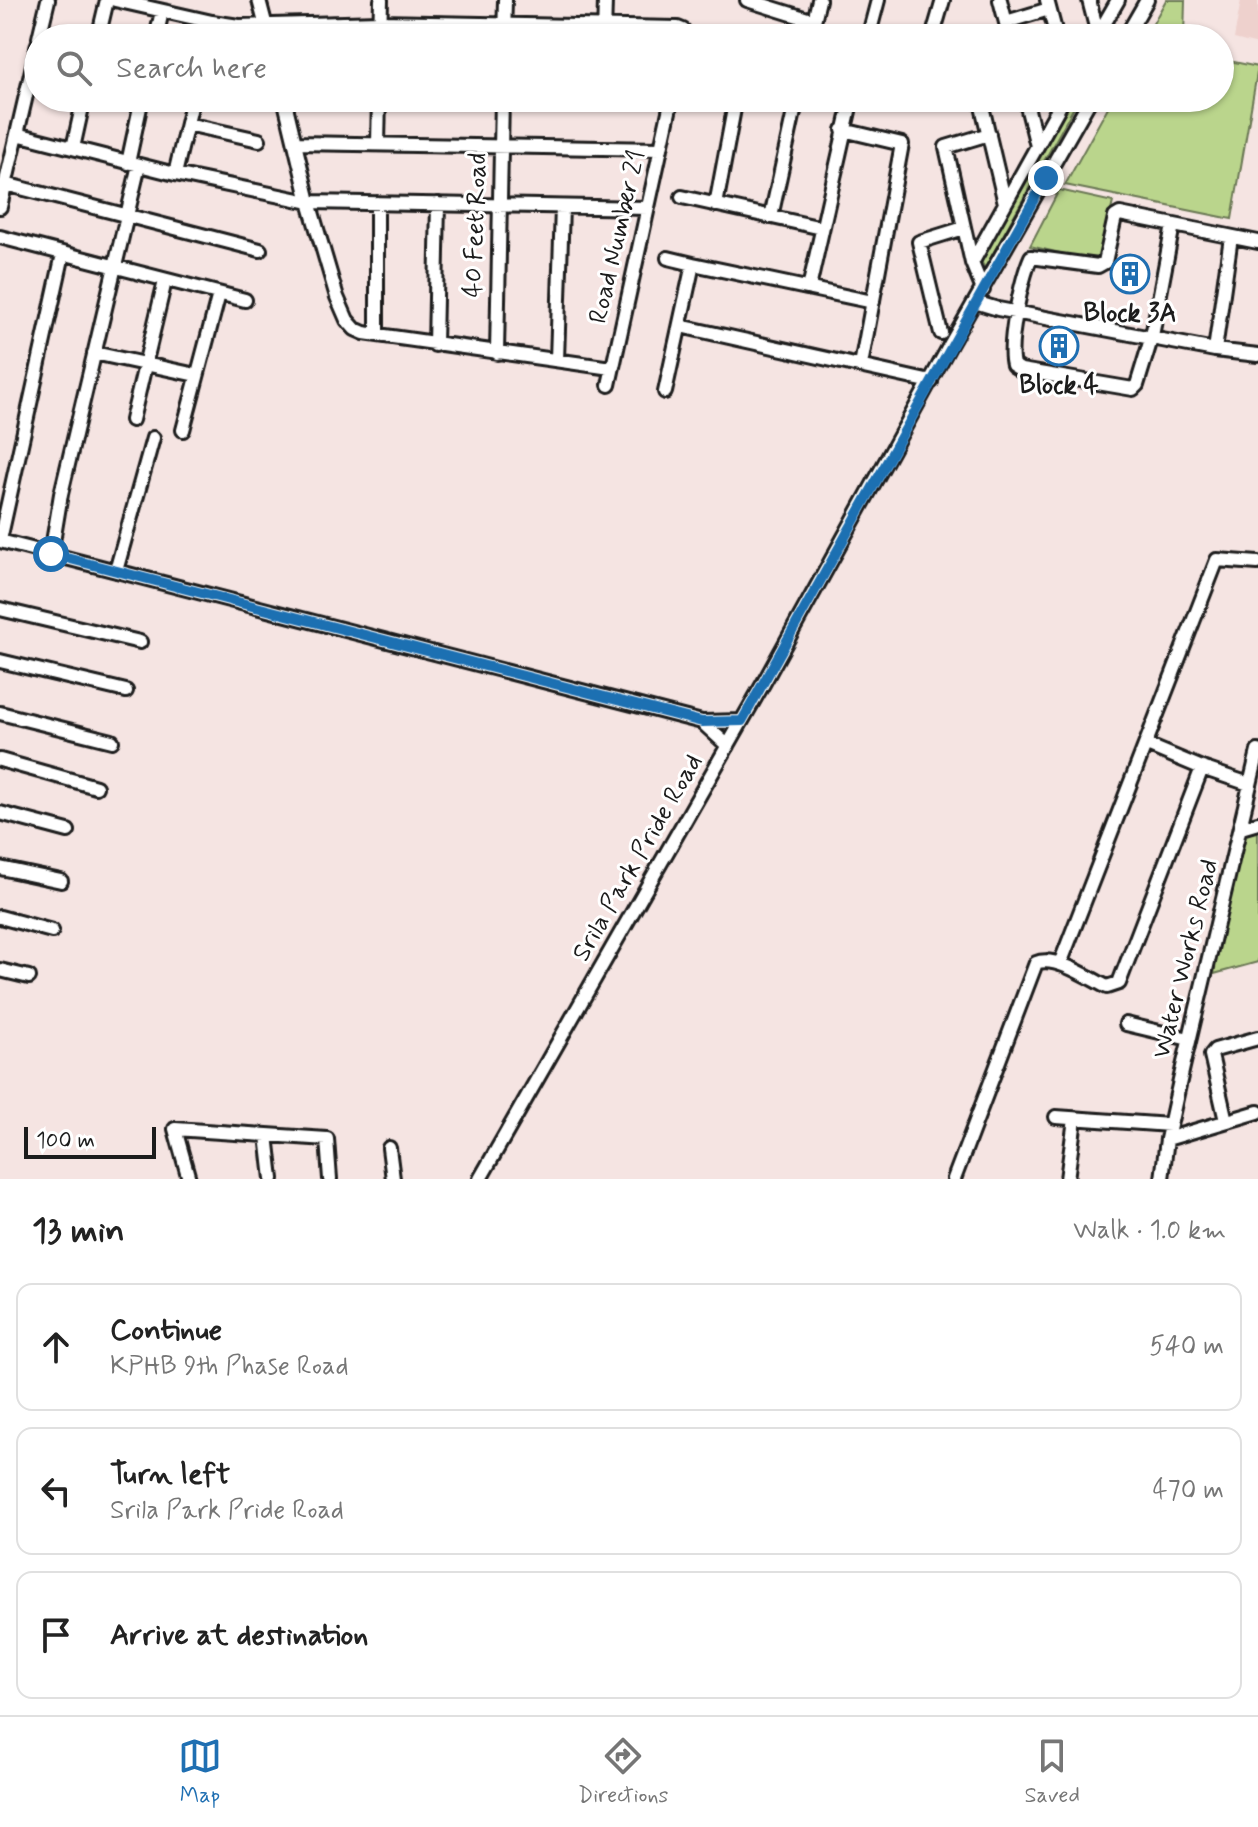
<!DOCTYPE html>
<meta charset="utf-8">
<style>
body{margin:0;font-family:Mynerve,sans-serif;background:#f2f2f2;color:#222}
.scale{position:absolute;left:24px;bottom:20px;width:132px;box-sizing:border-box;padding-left:8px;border:4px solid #1c1c1c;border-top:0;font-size:22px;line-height:28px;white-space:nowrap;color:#1c1c1c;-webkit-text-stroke:6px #fff;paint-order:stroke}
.stop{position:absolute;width:24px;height:24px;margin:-18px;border:6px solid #1f6fb2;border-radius:50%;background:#fff}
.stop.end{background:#1f6fb2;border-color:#fff;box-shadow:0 2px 8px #0008}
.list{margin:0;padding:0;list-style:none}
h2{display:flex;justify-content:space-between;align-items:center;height:104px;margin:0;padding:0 32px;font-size:34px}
h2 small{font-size:26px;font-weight:400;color:#767676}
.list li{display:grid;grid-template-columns:52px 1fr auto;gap:24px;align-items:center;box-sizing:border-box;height:128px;margin:0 16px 16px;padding:0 16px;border:2px solid #e0e0e0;border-radius:16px}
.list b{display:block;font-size:30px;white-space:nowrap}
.list p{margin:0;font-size:26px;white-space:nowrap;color:#767676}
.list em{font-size:26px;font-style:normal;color:#767676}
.icon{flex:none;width:44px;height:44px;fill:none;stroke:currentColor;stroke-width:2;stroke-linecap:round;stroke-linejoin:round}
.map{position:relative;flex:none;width:1258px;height:1179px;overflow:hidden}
.search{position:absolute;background:#fff;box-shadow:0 2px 6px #0004;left:24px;right:24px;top:24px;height:88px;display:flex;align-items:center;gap:20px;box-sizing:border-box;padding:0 28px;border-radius:44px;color:#767676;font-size:30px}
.sheet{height:536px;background:#fff}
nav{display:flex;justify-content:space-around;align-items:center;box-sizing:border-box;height:112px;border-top:2px solid #e0e0e0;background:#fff;font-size:22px;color:#767676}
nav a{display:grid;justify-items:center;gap:4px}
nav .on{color:#1f6fb2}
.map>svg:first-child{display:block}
.built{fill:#eed1cd}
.green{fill:#bad58c;stroke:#6b7854;stroke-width:2}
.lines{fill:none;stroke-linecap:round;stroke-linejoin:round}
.minor-casing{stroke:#1c1c1c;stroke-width:18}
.minor{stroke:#fff;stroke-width:12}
.route{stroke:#1f6fb2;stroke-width:10}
.labels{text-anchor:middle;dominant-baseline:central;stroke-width:6;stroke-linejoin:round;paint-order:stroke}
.street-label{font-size:26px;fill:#1c1c1c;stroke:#fff}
.poi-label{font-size:26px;font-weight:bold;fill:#1c1c1c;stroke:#fff}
</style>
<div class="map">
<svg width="1258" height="1179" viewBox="0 0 1258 1179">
<rect width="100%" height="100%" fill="#f5e4e2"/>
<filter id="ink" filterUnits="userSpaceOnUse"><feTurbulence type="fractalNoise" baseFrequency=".0125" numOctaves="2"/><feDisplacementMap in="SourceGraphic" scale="16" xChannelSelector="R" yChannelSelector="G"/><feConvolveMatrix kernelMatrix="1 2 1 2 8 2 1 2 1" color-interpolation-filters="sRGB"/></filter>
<g filter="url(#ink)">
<path class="built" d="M 1241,0 L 1258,0 L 1258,45 L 1234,39 Z"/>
<path class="green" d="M 1166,0 L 1185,0 L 1184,38 L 1145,38 Z
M 1220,59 L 1258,67 L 1232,219 L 1065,185 L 1113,98 L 1220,98 Z
M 1071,98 L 1079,98 L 985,268 L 980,260 Z
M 1059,190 L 1113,202 L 1099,262 L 1030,246 Z
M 1258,827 L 1258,962 L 1214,974 L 1240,831 Z"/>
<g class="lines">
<defs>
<path id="minor" d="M 115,0 L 212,22 L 209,38
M 259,0 L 269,38
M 747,0 L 814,21
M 1000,0 L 1010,38
M 1047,0 L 1057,38
M 1089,0 L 1098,35
M 212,22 L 239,26 L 380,22 L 678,28 L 683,30 L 684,38
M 1006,22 L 1049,9
M 39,38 L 48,0
M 98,38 L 107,0
M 156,38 L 162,11
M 380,38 L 381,0
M 504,38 L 505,0
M 604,38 L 605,0
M 810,38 L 819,0
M 868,38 L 878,0
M 932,38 L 943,0
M 1096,38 L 1118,0
M 1125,38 L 1147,0
M 284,98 L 309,202 L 337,297 L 347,320 L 355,329 L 364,333 L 611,368
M 980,98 L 1005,203
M 1025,98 L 1037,146
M 187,124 L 259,140
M 843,130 L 902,144 L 861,365
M 17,134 L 175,174 L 309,202 L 648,208
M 296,143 L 661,149
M 378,144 L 379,98
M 73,148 L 84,98
M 128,163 L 142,98
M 175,174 L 193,98
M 5,184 L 260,250
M 682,197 L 822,228
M 377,203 L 377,335
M 716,205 L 736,98
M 0,207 L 38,44
M 771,217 L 797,98
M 1173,225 L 1152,336 L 1137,385 L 1133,389 L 1021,370 L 1013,365 C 1007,344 1022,277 1031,257 L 1098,266 L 1105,262 L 1115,217 L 1120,214 L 1258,242
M 0,237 L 245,300
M 668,258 L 693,264
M 972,263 L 1064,98
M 809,288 L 852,98
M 983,290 L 972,263 L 946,147 L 989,134
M 975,302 L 998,309 L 1215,350 L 1258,355
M 680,326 L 931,382
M 941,333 L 919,242 L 964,228
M 435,345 L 438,204
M 1215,350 L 1231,237
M 94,353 L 196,375
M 497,353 L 502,98
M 557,360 L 562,207
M 609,385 L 672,98
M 665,392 L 693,264 L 873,302
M 132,420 L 165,281
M 183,430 L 219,294
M 0,540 L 63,254
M 0,541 L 702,722 L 742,721
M 51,554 L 61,494 L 139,165
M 116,571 L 153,438
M 0,609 L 140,642
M 0,661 L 126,691
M 0,713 L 112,741
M 702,722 L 728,746
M 1147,745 L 1202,768 L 1249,784
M 0,760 L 96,787
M 0,813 L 68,831
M 1241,828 L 1258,823
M 0,868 L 61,881
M 0,917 L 52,931
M 1060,964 L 1217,560 L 1258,563
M 0,970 L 29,977
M 1126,1024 L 1189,1039
M 1056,1117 L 1170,1125
M 1226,1121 L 1211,1055 L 1215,1050 L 1258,1038
M 267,1135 L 272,1179
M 1167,1139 L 1258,1112
M 389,1148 L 393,1179
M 189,1179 L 175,1129 L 327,1139 L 330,1179
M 480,1179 L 763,684 L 950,345 L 1091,98
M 954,1179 L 1036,963 C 1056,955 1089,978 1107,987 L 1119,983 L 1202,768
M 1067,1179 L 1075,1119
M 1162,1179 L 1167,1139 L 1183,1067 L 1258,751"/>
</defs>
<use href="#minor" class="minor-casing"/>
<use href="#minor" class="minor"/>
</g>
</g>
<g class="lines" filter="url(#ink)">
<path class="route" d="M 51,554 L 702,722 L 742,721 L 1046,178"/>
</g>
<defs>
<symbol id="building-ring" viewBox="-11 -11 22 22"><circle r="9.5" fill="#fff" stroke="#1f6fb2" stroke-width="1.5"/><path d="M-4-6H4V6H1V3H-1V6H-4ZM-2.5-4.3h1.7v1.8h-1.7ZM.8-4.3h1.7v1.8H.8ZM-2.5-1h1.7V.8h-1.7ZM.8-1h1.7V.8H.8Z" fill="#1f6fb2"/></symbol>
</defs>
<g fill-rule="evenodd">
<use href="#building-ring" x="1108" y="252" width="44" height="44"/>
<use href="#building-ring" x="1037" y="324" width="44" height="44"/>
</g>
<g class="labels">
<g class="street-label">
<text transform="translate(476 225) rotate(-88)">40 Feet Road</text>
<text transform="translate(618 237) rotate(-77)">Road Number 21</text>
<text transform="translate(638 858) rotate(-60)">Srila Park Pride Road</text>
<text transform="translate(1186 959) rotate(-76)">Water Works Road</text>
</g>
<g class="poi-label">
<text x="1130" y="314">Block 3A</text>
<text x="1059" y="386">Block 4</text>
</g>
</g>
</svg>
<div class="scale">100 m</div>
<div class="stop" style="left:51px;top:554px"></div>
<div class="stop end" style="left:1046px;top:178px"></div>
<div class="search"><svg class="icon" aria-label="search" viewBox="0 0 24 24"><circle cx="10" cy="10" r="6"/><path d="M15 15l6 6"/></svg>Search here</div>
</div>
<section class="sheet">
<h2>13 min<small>Walk · 1.0 km</small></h2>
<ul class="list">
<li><svg class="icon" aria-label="ahead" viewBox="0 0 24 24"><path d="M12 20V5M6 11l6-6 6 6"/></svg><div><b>Continue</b><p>KPHB 9th Phase Road</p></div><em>540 m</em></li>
<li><svg class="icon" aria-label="left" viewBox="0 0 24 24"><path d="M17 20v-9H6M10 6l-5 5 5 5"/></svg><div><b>Turn left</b><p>Srila Park Pride Road</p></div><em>470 m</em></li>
<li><svg class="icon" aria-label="arrive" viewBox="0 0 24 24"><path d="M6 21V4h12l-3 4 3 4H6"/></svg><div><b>Arrive at destination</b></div></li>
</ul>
</section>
<nav>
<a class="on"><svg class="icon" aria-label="map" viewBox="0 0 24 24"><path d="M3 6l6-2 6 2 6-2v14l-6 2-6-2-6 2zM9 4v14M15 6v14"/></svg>Map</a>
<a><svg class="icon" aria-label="directions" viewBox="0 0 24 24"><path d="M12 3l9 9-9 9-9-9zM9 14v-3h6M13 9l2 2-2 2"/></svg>Directions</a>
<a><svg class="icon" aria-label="saved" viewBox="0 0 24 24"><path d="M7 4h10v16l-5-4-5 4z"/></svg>Saved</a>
</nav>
